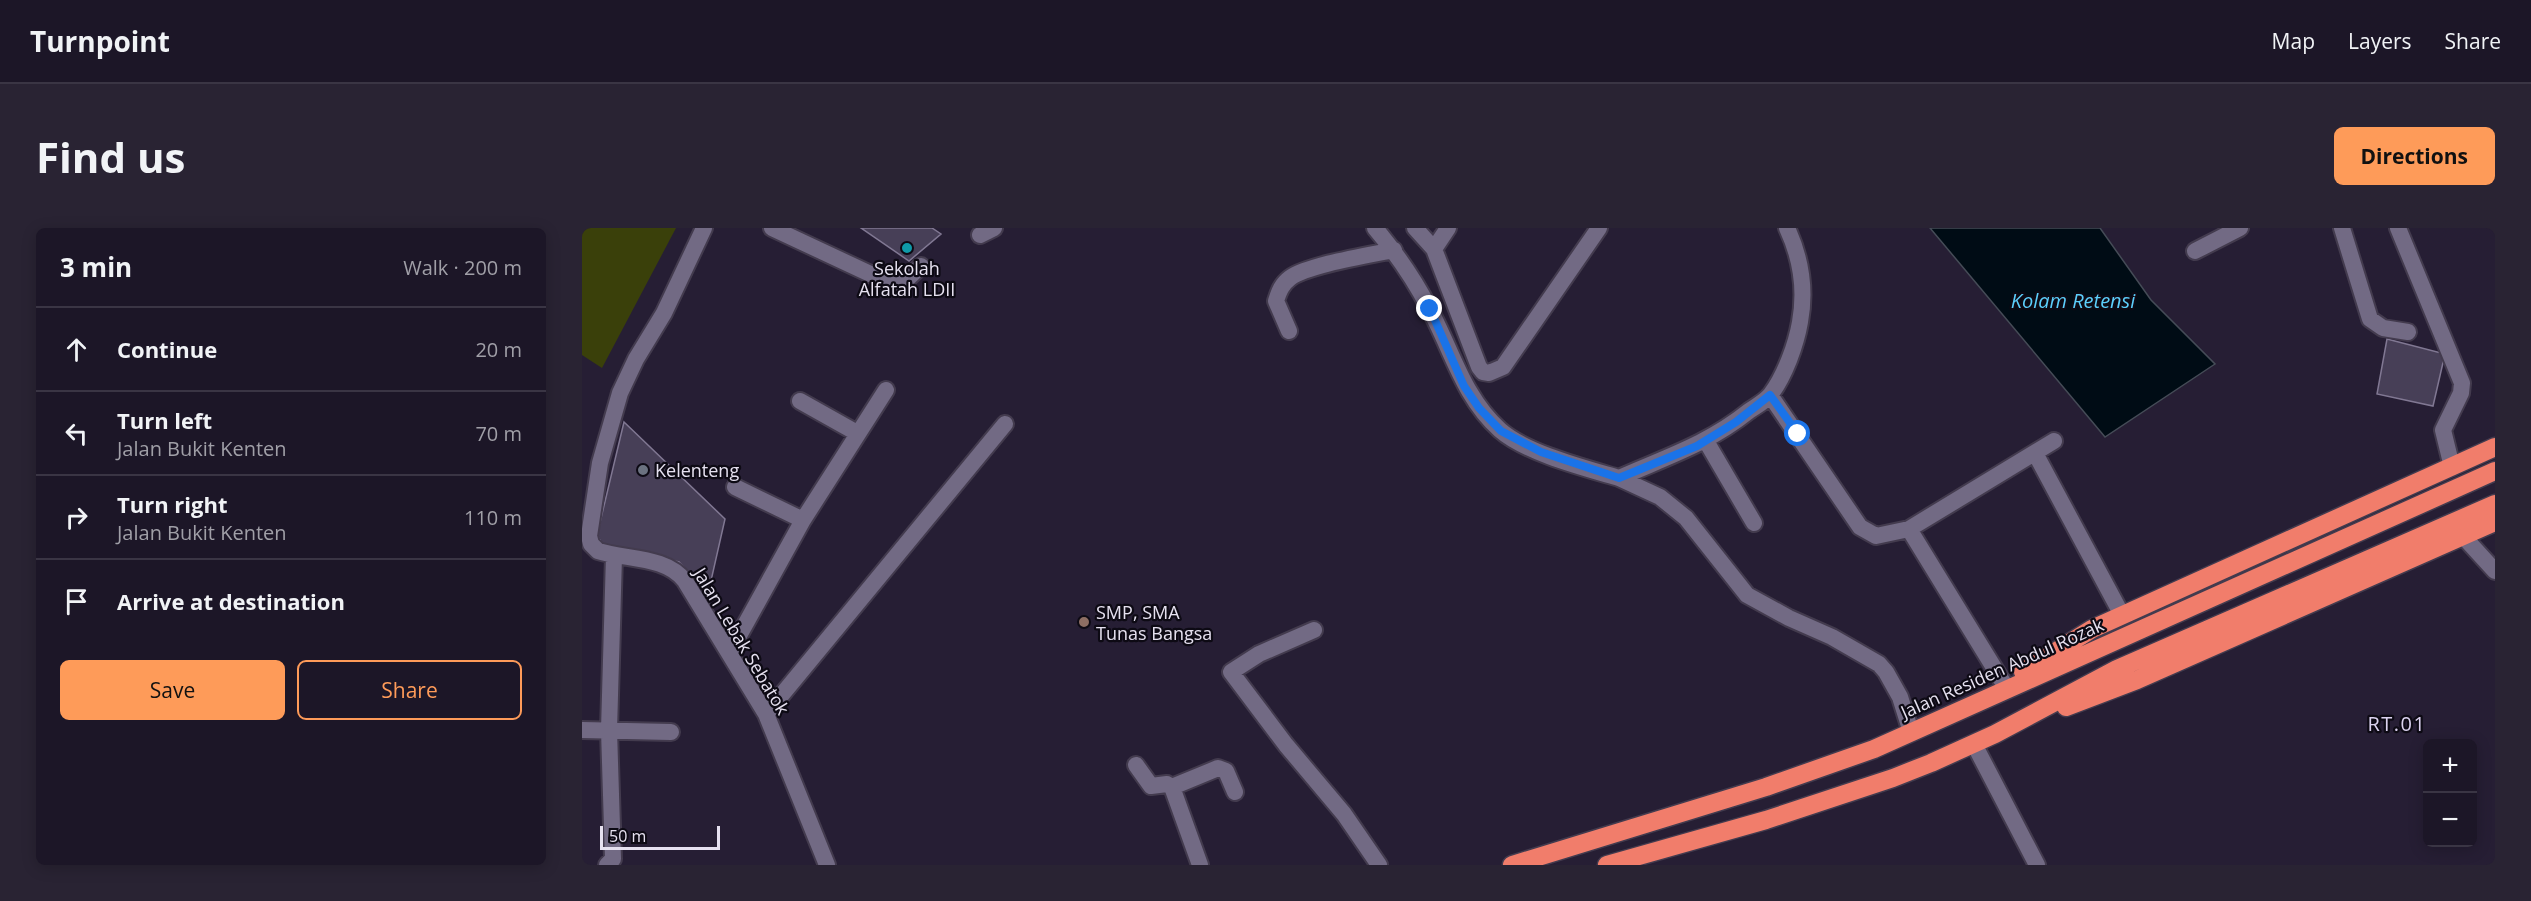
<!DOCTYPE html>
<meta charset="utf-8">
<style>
body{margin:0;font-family:"Open Sans",sans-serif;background:#292333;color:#f1f3f6}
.controls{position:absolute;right:18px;bottom:18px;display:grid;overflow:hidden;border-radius:9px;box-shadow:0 3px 15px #0003}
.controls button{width:54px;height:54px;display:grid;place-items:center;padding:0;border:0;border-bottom:2px solid #3a3544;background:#1c1627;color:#f1f3f6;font:30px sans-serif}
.scale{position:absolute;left:18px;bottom:15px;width:120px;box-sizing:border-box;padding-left:6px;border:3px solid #e6e1f0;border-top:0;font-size:16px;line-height:21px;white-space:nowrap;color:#e6e1f0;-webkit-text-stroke:4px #0d0a14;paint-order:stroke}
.stop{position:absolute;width:18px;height:18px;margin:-14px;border:4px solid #1a73e8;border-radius:50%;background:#fff}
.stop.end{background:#1a73e8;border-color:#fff;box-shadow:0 2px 6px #0008}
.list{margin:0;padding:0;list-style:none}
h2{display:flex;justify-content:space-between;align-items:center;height:78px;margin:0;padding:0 24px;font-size:26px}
h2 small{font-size:20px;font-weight:400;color:#a09fa7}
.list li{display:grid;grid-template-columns:39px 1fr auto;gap:18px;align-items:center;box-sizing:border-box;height:84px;padding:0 24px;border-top:2px solid #3a3544}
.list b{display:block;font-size:22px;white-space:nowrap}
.list p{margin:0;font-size:20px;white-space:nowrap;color:#a09fa7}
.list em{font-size:20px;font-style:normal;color:#a09fa7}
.actions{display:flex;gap:12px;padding:18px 24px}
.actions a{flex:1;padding:14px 0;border:2px solid #fe9b59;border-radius:9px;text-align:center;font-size:21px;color:#fe9b59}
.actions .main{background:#fe9b59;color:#111}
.icon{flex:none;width:33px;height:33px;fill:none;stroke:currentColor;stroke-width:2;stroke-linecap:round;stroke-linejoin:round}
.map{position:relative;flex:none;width:1913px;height:637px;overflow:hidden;border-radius:9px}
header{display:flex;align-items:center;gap:36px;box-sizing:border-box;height:84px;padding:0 30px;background:#1c1627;border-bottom:2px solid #3a3544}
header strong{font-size:28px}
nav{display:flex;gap:33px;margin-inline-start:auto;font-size:21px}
.intro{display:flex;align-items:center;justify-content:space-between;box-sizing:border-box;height:144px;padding:0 36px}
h1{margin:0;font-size:42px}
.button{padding:15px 27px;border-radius:9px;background:#fe9b59;color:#111;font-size:21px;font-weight:700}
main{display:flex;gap:36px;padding:0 36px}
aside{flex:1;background:#1c1627;border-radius:9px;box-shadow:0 3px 15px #0003}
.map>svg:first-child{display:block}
.green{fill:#3a400a}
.water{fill:#000c15;stroke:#454c57;stroke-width:1.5}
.building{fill:#473f57;stroke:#817893;stroke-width:1.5}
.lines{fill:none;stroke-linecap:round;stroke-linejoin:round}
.minor-casing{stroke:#433b4e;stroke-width:20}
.highway-casing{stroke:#433b4e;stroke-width:21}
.minor{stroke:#726a84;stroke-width:16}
.highway{stroke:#f17d6b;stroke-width:18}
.route{stroke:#1a73e8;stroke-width:8}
.culture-dot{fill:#0f9aa8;stroke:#0d0a14;stroke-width:2}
.worship-dot{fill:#6b7280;stroke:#0d0a14;stroke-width:2}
.education-dot{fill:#8d6e63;stroke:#0d0a14;stroke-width:2}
.labels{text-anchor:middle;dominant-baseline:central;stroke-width:4.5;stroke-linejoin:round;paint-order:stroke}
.poi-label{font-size:18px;fill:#e6e1f0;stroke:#0d0a14;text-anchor:start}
.street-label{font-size:18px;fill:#e6e1f0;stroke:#0d0a14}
.water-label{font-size:20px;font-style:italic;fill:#5ccefb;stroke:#0d0a14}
.neighbourhood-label{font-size:20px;letter-spacing:1.5px;fill:#dcd3f0;stroke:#0d0a14}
</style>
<header>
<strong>Turnpoint</strong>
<nav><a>Map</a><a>Layers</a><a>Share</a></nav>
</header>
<div class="intro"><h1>Find us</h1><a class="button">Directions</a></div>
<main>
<aside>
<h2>3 min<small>Walk · 200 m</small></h2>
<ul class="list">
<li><svg class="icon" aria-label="ahead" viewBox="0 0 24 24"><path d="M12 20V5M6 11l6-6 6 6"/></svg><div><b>Continue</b></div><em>20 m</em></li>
<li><svg class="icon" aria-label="left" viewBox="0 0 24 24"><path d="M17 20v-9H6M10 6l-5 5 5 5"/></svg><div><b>Turn left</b><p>Jalan Bukit Kenten</p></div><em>70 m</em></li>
<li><svg class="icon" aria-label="right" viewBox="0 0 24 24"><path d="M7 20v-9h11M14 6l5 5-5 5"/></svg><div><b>Turn right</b><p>Jalan Bukit Kenten</p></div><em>110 m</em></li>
<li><svg class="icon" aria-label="arrive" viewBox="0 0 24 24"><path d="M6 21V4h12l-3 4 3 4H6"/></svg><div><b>Arrive at destination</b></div></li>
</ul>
<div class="actions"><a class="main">Save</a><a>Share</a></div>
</aside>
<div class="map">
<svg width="1913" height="637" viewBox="0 0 1913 637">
<rect width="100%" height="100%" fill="#261e34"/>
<path class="green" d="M 0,0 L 94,0 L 20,140 L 0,127 Z"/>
<path class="water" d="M 1348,0 L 1518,0 L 1569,72 L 1633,136 L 1523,209 Z"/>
<path class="building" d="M 279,0 L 350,0 L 359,6 L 327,33 Z
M 1805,111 L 1863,126 L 1851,178 L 1795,166 Z
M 42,194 L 143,291 L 126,366 L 97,334 L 25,319 L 19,314 L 15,307 Z"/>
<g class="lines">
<defs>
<path id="minor" d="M 122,0 L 82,85 L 54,131 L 38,165 L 18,235 L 7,308 L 9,316 L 16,323 C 45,332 84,328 103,353 L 184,486 L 245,637
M 190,0 L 314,58 L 321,55 L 339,38
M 793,0 C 814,25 832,51 847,80 C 870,122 881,169 918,202 C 944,225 1003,240 1037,250 C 1084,229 1126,216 1167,183 C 1174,178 1184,173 1189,166 C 1203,147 1214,117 1218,94 C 1224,61 1219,30 1205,0
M 833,0 L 852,21
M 866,0 L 852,21 L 897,139 L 901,144 L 907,145 L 921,139 L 1017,0
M 1760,0 L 1788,91 L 1801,100 L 1826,104
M 1816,0 L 1880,155 L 1879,165 L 1861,202 L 1870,239
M 398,7 L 412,0
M 1613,23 L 1658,0
M 707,103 L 694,73 C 697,63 700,56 708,50 C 725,37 788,27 812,22
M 1188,167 L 1278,299 L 1294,308 L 1327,301 L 1472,213
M 218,173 L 275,205
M 1124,213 L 1172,295
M 1453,225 L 1540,387
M 1037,250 L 1078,269 L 1104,290 L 1165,367 L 1207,390 L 1250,409 L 1297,436 L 1304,444 L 1318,469 L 1329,504
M 153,259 L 221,292
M 1327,301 L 1422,456
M 1881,308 L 1913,343
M 732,402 L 677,426 L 649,444 L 704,517 L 762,586 L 797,637
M 148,424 L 221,292 L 304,162
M 184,486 L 423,196
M 0,502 L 89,504
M 1392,516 L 1455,637
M 554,537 L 569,558 L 585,556 L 590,559 L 618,637
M 590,559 L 636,540 L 644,543 L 653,564
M 25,637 L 31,631 L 27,502 L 32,328"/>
<path id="highway" d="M 1441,444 L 1510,401 L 1913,219
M 1484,479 L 1555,452 L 1913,294
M 930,637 L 1184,559 L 1292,521 L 1913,243
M 1025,637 L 1184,592 L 1311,550 L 1349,535 L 1413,506 L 1535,441 L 1913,276"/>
</defs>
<use href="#minor" class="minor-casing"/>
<use href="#highway" class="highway-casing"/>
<use href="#minor" class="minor"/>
<use href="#highway" class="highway"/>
</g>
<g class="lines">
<path class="route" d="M 848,81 L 882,158 L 897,180 L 919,203 L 959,224 L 1037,250 L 1115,218 L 1154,194 L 1188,167 L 1216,206"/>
</g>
<circle class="culture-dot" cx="325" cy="20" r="6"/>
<circle class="worship-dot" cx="61" cy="242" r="6"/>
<circle class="education-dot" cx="502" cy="394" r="6"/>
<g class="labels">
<g class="poi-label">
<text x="325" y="40" text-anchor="middle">Sekolah<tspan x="325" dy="21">Alfatah LDII</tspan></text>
<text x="73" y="242">Kelenteng</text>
<text x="514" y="384">SMP, SMA<tspan x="514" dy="21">Tunas Bangsa</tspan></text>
</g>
<g class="street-label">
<text transform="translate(160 413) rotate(59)">Jalan Lebak Sebatok</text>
<text transform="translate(1420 440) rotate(-24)">Jalan Residen Abdul Rozak</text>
</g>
<g class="water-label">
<text x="1491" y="72">Kolam Retensi</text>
</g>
<g class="neighbourhood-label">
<text x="1815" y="495">RT.01</text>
</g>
</g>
</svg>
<div class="controls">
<button>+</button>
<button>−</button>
</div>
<div class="scale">50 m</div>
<div class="stop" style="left:1216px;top:206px"></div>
<div class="stop end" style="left:848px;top:81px"></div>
</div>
</main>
